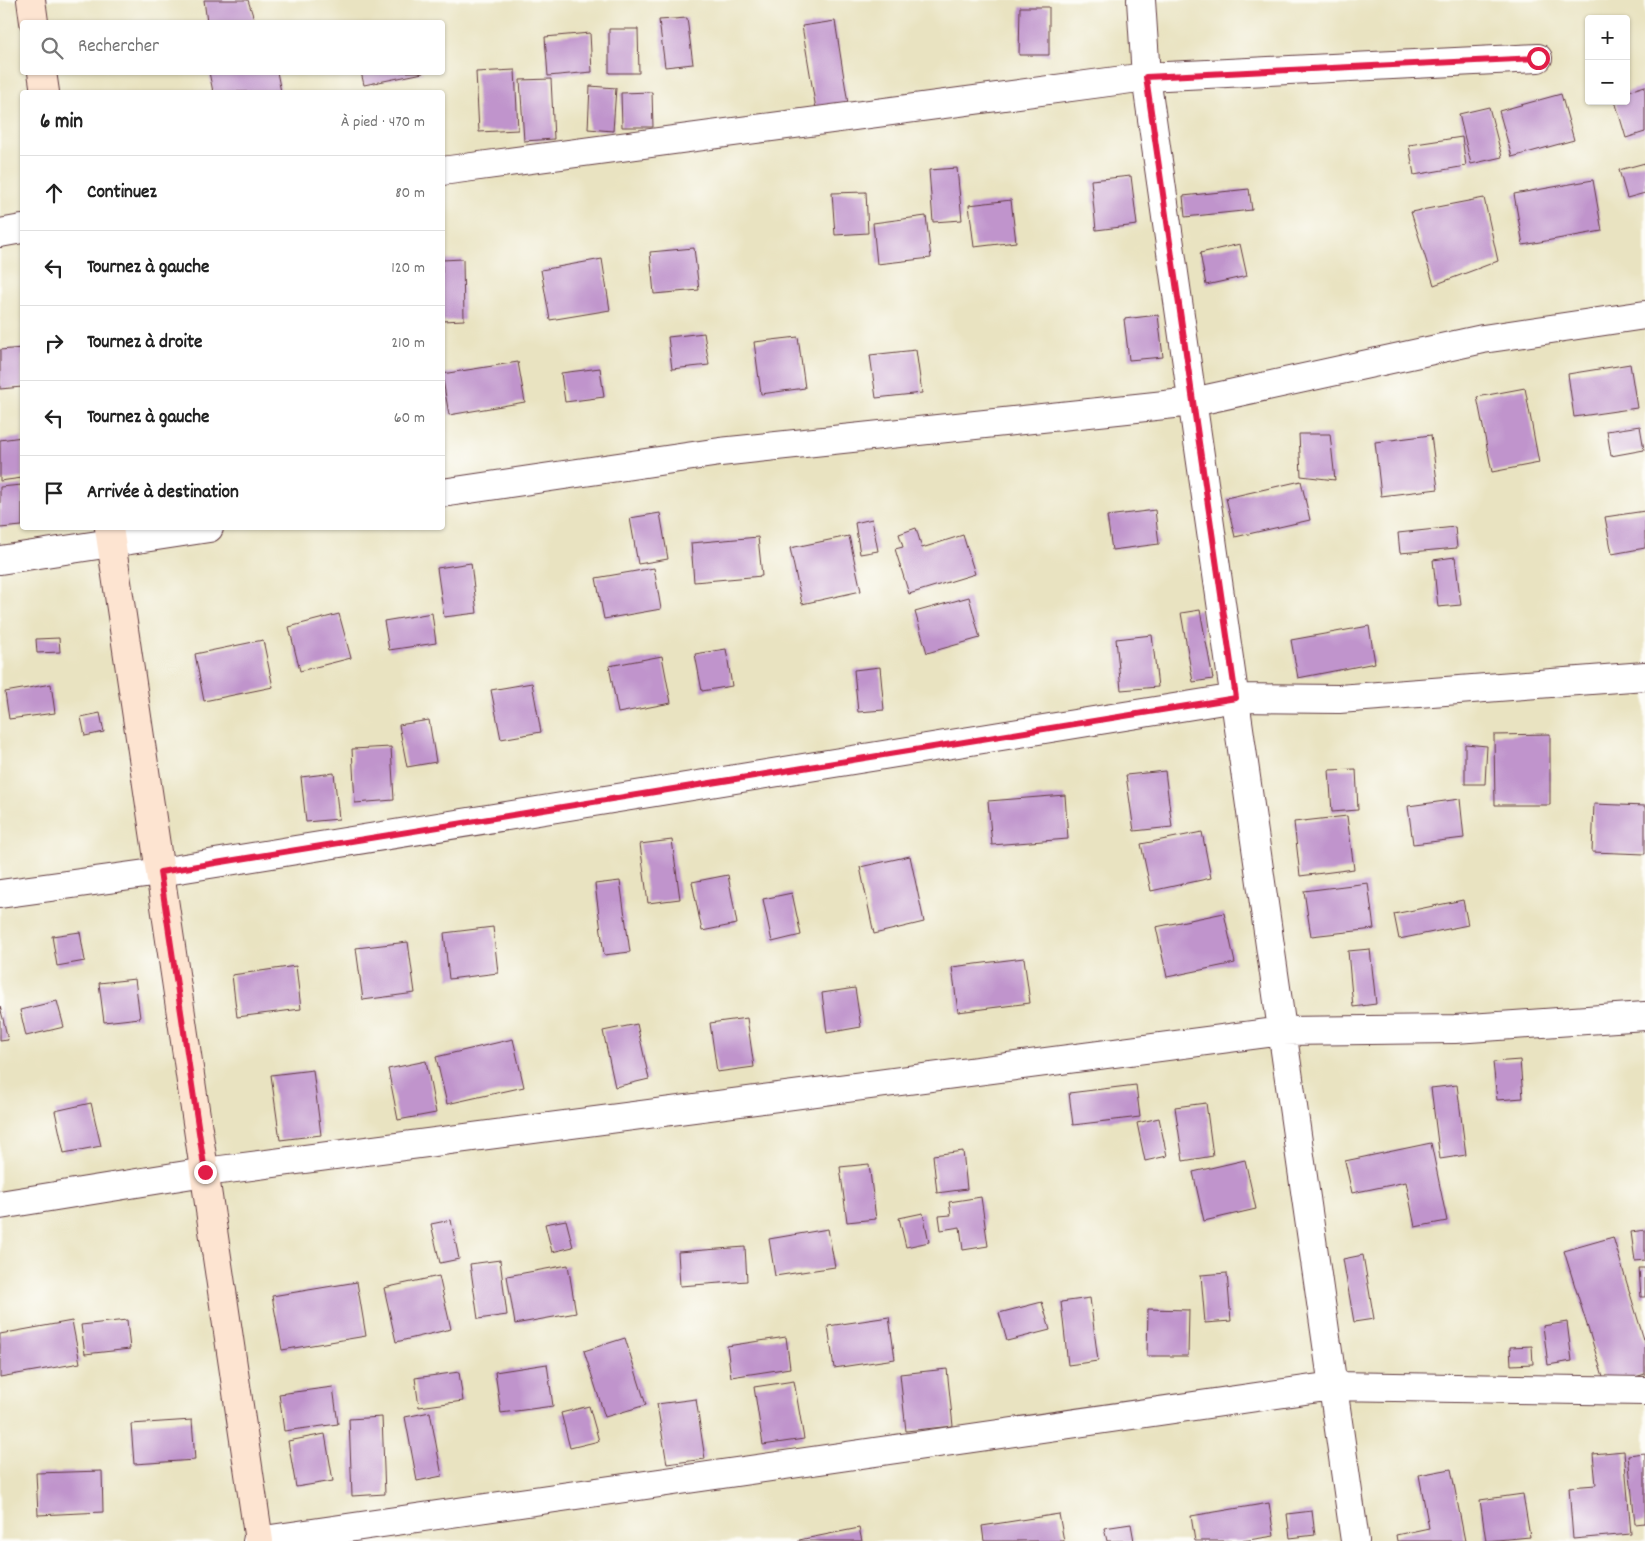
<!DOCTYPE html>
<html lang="fr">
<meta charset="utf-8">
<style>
body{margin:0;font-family:Dekko,sans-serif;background:#f6f6f6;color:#222}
.controls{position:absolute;right:15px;top:15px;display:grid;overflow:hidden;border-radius:5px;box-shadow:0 1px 4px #0004}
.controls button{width:45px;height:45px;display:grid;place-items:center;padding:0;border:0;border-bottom:1px solid #e0e0e0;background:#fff;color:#222;font:25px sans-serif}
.stop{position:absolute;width:15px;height:15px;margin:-11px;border:4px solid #e11d48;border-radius:50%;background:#fff}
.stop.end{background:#e11d48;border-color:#fff;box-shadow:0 1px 5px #0008}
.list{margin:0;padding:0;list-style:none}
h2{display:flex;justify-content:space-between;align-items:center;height:65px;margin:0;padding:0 20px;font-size:21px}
h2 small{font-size:16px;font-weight:400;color:#767676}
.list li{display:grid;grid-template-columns:32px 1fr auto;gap:15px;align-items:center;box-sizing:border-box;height:75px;padding:0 20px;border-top:1px solid #e0e0e0}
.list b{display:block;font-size:19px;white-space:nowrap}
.list em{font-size:16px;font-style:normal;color:#767676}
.icon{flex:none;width:28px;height:28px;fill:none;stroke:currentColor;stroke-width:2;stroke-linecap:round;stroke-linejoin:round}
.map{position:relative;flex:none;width:1645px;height:1541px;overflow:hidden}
.search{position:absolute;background:#fff;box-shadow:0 1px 4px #0004;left:20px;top:20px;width:425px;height:55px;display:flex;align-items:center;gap:12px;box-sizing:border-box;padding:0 18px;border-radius:5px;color:#767676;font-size:19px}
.panel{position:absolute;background:#fff;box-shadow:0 1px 4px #0004;left:20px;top:90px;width:425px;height:440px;border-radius:5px}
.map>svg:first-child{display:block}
.building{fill:#c094cc}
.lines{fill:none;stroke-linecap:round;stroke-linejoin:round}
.street-casing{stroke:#623c42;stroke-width:30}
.secondary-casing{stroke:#623c42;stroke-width:30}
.street{stroke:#fff;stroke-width:28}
.secondary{stroke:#fde4d1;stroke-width:28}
.route{stroke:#e11d48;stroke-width:6}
</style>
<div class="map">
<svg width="1645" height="1541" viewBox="0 0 1645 1541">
<rect width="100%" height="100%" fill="#fdfcf7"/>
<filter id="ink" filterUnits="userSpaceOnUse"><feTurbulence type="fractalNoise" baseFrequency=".02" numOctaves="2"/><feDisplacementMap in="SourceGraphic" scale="10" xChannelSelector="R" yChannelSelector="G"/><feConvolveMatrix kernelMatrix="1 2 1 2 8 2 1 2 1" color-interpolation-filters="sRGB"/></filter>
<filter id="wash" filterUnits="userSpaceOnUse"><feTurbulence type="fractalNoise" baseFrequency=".0096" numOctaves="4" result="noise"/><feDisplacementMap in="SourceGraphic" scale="20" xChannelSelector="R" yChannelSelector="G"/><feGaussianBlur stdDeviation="1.12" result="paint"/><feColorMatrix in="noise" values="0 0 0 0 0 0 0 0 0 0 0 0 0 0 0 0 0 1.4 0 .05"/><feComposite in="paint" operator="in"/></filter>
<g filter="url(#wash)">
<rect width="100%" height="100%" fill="#e9e3c1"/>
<g id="blocks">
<path class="building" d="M 204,0 L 248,0 L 254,19 L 237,22 L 207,22 Z
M 1020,7 L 1049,7 L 1049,55 L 1019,55 Z
M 687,18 L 693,64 L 665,67 L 659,20 Z
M 835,21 L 849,110 L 817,115 L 802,26 Z
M 609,29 L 638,29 L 639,73 L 609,73 Z
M 590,33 L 592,72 L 548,76 L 545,37 Z
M 515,70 L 518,130 L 479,132 L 476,72 Z
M 209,72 L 277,72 L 281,92 L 213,92 Z
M 361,72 L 423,72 L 423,73 L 364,85 Z
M 551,79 L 554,139 L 524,141 L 520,80 Z
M 590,86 L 616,88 L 613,131 L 588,129 Z
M 1645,86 L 1645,132 L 1626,138 L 1615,101 L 1626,101 L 1626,92 Z
M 652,92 L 653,127 L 622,127 L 621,93 Z
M 1561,94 L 1574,140 L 1512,157 L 1499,111 Z
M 1489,107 L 1502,157 L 1471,164 L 1459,114 Z
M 1462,137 L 1466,166 L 1414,175 L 1409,145 Z
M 1645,163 L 1645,193 L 1627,198 L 1619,170 Z
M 957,168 L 962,220 L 933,222 L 929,170 Z
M 1131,176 L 1137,225 L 1096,230 L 1091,180 Z
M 1593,180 L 1602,231 L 1523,245 L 1514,194 Z
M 1249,189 L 1252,210 L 1185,217 L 1183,196 Z
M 866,192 L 868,233 L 835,235 L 832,193 Z
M 1484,198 L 1498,261 L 1434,285 L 1411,212 Z
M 1011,200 L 1016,242 L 974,247 L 969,205 Z
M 926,216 L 931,258 L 877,264 L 873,223 Z
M 1240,244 L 1247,276 L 1206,285 L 1200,253 Z
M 694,248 L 699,290 L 654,294 L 650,252 Z
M 463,259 L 464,320 L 442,321 L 442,260 Z
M 602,259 L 610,310 L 550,320 L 541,270 Z
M 1158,315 L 1163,357 L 1129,360 L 1124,319 Z
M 704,333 L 709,365 L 672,369 L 668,337 Z
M 798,337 L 805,388 L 761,394 L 754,342 Z
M 22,348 L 22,387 L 0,389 L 0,350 Z
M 916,350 L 922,393 L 876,398 L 870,355 Z
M 518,362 L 525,402 L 449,415 L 442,374 Z
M 1630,364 L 1637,408 L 1574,417 L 1568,374 Z
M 600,368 L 604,397 L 565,402 L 561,373 Z
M 1525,388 L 1539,463 L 1492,472 L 1477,397 Z
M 1640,426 L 1644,450 L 1611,456 L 1607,431 Z
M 1299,434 L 1330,434 L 1335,480 L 1301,476 Z
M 1431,435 L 1438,489 L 1381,496 L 1375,442 Z
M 22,437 L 22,478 L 0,481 L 0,440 Z
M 1301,481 L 1310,520 L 1235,537 L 1226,498 Z
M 22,485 L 22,526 L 0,528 L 0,487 Z
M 1155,510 L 1159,544 L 1112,550 L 1107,516 Z
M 1645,511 L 1645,548 L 1612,554 L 1605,517 Z
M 660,513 L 668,559 L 638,564 L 630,518 Z
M 872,519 L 878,551 L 860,554 L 855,523 Z
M 1455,527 L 1457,548 L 1400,553 L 1398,533 Z
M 916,528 L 922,548 L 963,535 L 975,574 L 909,594 L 895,549 L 903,547 L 899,534 Z
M 849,536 L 861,591 L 802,604 L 790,548 Z
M 758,537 L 762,576 L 694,582 L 691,543 Z
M 1455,557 L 1461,605 L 1438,607 L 1433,560 Z
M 471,563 L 477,613 L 444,617 L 437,568 Z
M 654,568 L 661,609 L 604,619 L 596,578 Z
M 969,597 L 980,638 L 927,653 L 915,612 Z
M 1200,610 L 1213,679 L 1193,682 L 1181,613 Z
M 432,613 L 436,643 L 389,650 L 384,621 Z
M 339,614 L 351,658 L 300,671 L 289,627 Z
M 1369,626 L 1375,663 L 1298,678 L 1291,640 Z
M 1152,635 L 1158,687 L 1121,690 L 1116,639 Z
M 59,638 L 60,652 L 37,653 L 36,639 Z
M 263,640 L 273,687 L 204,701 L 195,654 Z
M 726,649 L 732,686 L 702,691 L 695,654 Z
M 662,656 L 671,703 L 618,713 L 609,666 Z
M 880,667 L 884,710 L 858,712 L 854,670 Z
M 532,683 L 541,732 L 501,739 L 491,690 Z
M 51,684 L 55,713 L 9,719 L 5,692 Z
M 100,713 L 104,732 L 85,736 L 81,717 Z
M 429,720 L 436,762 L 407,767 L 399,725 Z
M 1550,734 L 1550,805 L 1495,805 L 1494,735 Z
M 1465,744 L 1487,746 L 1485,784 L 1465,784 Z
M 391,747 L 394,800 L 355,803 L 352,749 Z
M 1356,769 L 1358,810 L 1332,812 L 1329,770 Z
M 1165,771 L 1172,827 L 1134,831 L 1126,775 Z
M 334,773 L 339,819 L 306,822 L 301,777 Z
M 1065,795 L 1068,839 L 992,845 L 988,801 Z
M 1460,799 L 1464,838 L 1413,844 L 1408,806 Z
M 1594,804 L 1645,806 L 1645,854 L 1592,852 Z
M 1347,816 L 1354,869 L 1300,876 L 1294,822 Z
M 1202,832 L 1211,878 L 1151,891 L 1141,844 Z
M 672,840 L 680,899 L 648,903 L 640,844 Z
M 910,856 L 924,922 L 874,934 L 860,867 Z
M 728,875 L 737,924 L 702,931 L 692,882 Z
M 620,881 L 630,952 L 604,955 L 595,884 Z
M 1368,883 L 1374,929 L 1311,936 L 1304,891 Z
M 792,893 L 801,935 L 772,942 L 763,899 Z
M 1463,900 L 1468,925 L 1399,939 L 1394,914 Z
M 1224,913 L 1235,963 L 1167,977 L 1156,927 Z
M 493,927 L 498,973 L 449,979 L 444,933 Z
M 80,932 L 85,961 L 57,966 L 52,936 Z
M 408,942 L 415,993 L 363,1000 L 356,948 Z
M 1370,949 L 1376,1004 L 1353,1007 L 1348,951 Z
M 1024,958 L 1030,1003 L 958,1012 L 952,967 Z
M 296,966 L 301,1009 L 237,1017 L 232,975 Z
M 135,979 L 140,1018 L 104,1022 L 99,983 Z
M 855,988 L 861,1027 L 827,1033 L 822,993 Z
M 57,1001 L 64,1027 L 26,1036 L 20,1010 Z
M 0,1006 L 8,1040 L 0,1041 Z
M 747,1018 L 754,1067 L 717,1072 L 710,1023 Z
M 637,1024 L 649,1079 L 615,1087 L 603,1031 Z
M 513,1039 L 524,1087 L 447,1104 L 436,1057 Z
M 1520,1060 L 1523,1098 L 1497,1100 L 1493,1062 Z
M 426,1061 L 436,1113 L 398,1120 L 388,1069 Z
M 313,1070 L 321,1135 L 280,1140 L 271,1075 Z
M 1136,1085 L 1140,1117 L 1073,1125 L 1069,1093 Z
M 1457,1085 L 1466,1155 L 1440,1159 L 1431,1088 Z
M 91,1103 L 101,1146 L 64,1153 L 55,1111 Z
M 1206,1103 L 1213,1156 L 1183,1161 L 1175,1107 Z
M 1159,1118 L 1167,1156 L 1145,1161 L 1137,1123 Z
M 1431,1143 L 1447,1221 L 1415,1227 L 1406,1182 L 1352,1193 L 1345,1161 Z
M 963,1151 L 967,1189 L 937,1193 L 933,1155 Z
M 1245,1160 L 1256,1209 L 1204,1221 L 1193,1172 Z
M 869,1164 L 876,1219 L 847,1222 L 840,1167 Z
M 981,1197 L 988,1246 L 963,1250 L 960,1227 L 941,1230 L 939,1216 L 951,1215 L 949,1202 Z
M 923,1213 L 929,1242 L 906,1247 L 899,1218 Z
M 451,1220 L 459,1259 L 440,1263 L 431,1224 Z
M 566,1220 L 573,1247 L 552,1252 L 545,1224 Z
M 828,1229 L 835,1267 L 775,1276 L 769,1239 Z
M 1645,1230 L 1645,1260 L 1635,1261 L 1631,1232 Z
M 1613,1237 L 1645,1343 L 1645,1374 L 1606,1386 L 1564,1251 Z
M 745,1247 L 747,1281 L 680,1286 L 678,1252 Z
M 1363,1255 L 1374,1319 L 1354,1322 L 1343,1259 Z
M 500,1260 L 507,1315 L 478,1319 L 470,1264 Z
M 568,1265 L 576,1313 L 515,1324 L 507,1276 Z
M 1639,1268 L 1645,1268 L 1645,1297 L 1641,1297 Z
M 1227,1273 L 1231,1321 L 1205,1323 L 1201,1275 Z
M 439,1276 L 451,1329 L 396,1342 L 384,1288 Z
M 357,1282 L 366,1336 L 282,1350 L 272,1296 Z
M 1090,1298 L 1098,1361 L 1068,1365 L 1061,1302 Z
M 1042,1302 L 1050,1330 L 1007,1341 L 999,1313 Z
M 1148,1309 L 1189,1310 L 1188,1356 L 1147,1356 Z
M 889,1317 L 895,1359 L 834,1368 L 828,1326 Z
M 127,1320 L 130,1349 L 85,1354 L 81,1325 Z
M 72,1321 L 80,1363 L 0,1377 L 0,1334 Z
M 1567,1322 L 1572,1361 L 1548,1365 L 1543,1326 Z
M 786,1337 L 790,1368 L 731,1377 L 727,1346 Z
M 625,1338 L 646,1405 L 605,1417 L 584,1351 Z
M 1532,1346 L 1533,1364 L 1511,1365 L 1510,1347 Z
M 547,1364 L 553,1406 L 501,1413 L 495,1372 Z
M 947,1369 L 953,1426 L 906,1431 L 900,1374 Z
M 459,1372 L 463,1401 L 419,1407 L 415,1378 Z
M 794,1381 L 804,1439 L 763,1445 L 754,1387 Z
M 333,1387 L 338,1424 L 284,1431 L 279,1394 Z
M 696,1399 L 705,1459 L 667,1464 L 657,1404 Z
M 589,1406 L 599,1441 L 570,1448 L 561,1413 Z
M 430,1412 L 442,1476 L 417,1481 L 405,1417 Z
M 382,1417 L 385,1494 L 352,1496 L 349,1419 Z
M 192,1420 L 195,1460 L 134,1464 L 131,1424 Z
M 325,1434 L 333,1481 L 296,1487 L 288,1441 Z
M 1624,1451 L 1631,1534 L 1573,1539 L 1569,1487 L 1596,1485 L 1593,1454 Z
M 1645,1453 L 1645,1523 L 1635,1524 L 1628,1455 Z
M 1451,1469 L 1465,1541 L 1397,1541 L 1396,1535 L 1429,1528 L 1419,1475 Z
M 102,1471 L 103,1512 L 38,1515 L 36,1473 Z
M 1523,1494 L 1530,1537 L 1486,1541 L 1480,1500 Z
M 1269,1503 L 1274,1536 L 1242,1541 L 1195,1541 L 1191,1516 Z
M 1312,1511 L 1315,1535 L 1290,1538 L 1287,1514 Z
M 1059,1514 L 1064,1541 L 984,1541 L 982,1526 Z
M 1131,1524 L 1134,1541 L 1107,1541 L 1104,1528 Z
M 859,1528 L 862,1541 L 799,1541 L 799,1540 Z"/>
</g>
</g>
<g filter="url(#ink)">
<use href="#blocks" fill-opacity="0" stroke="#623c42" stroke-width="1"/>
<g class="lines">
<defs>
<path id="street" d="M 1141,0 L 1146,77 L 1355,1541
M 442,171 L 1146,77 L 1538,58
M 0,233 L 22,229
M 442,493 L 720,452 L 1193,402 L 1483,339 L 1645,315
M 0,560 L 209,528
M 0,894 L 160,872 L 1236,698 L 1339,699 L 1645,676
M 0,1205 L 205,1172 L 1282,1031 L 1455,1029 L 1645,1016
M 257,1541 L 1333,1386 L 1645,1391"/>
<path id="secondary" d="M 31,0 L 34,22
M 42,72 L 45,92
M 109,528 L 259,1541"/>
</defs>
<use href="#street" class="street-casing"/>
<use href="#secondary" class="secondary-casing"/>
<use href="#street" class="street"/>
<use href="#secondary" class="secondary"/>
</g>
</g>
<g class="lines" filter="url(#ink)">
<path class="route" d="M 205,1172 L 160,872 L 1236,698 L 1146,77 L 1538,58"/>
</g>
</svg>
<div class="controls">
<button>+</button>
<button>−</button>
</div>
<div class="stop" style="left:1538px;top:58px"></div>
<div class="stop end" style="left:205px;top:1172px"></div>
<div class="search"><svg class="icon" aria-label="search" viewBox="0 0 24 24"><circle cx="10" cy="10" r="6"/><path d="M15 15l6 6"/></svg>Rechercher</div>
<section class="panel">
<h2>6 min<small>À pied · 470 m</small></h2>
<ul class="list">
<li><svg class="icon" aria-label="ahead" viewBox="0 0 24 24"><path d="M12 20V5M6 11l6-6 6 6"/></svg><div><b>Continuez</b></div><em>80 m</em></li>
<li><svg class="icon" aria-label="left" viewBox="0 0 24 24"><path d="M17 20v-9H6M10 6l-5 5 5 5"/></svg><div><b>Tournez à gauche</b></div><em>120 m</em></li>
<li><svg class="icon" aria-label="right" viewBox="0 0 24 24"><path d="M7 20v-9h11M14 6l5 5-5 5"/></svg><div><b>Tournez à droite</b></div><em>210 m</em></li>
<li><svg class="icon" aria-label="left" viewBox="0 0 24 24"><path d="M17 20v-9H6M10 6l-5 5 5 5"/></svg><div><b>Tournez à gauche</b></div><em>60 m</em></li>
<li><svg class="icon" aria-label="arrive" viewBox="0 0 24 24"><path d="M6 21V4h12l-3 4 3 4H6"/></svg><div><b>Arrivée à destination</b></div></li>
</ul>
</section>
</div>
